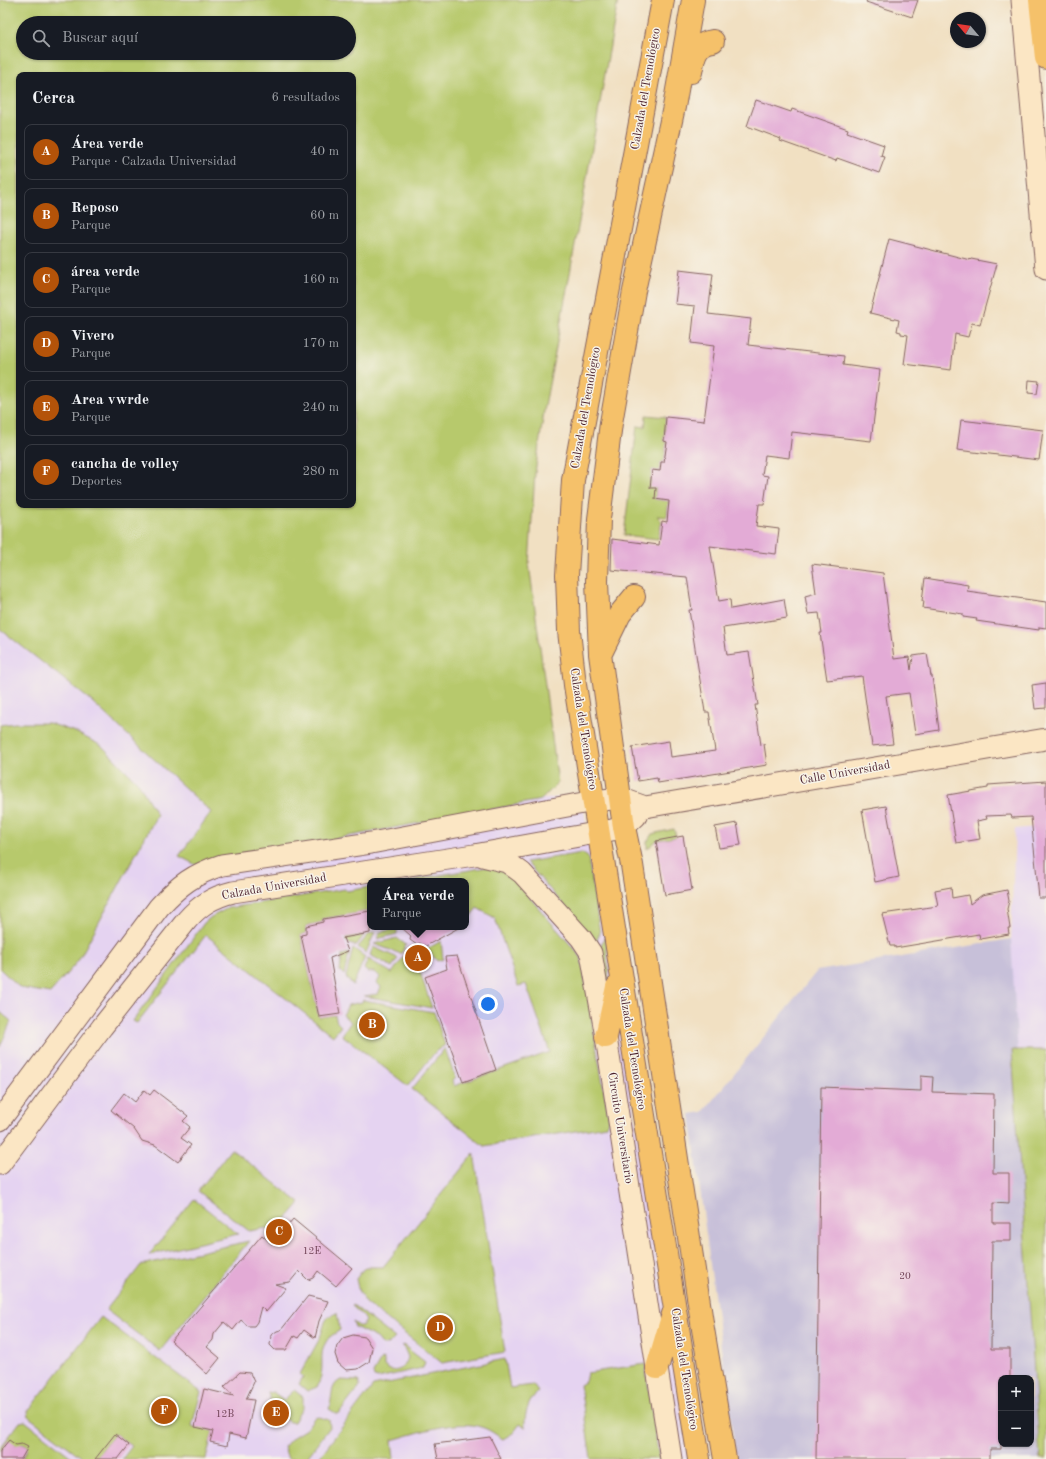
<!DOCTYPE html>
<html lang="es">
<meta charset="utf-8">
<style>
body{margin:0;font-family:"Old Standard TT",serif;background:#20242c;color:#f1f3f6}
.controls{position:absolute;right:12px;bottom:12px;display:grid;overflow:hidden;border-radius:8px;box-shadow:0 1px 3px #0004}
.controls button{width:36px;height:36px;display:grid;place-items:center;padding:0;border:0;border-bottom:1px solid #363941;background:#171b24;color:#f1f3f6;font:20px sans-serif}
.compass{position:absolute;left:950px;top:12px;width:36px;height:36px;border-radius:50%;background:#171b24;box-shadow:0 1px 3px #0004;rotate:299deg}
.you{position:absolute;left:488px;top:1004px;width:14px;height:14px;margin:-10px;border:3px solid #fff;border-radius:50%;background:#1a73e8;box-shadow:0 0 0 6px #1a73e833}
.badge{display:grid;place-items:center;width:26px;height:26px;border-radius:50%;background:#b45309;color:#fff;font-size:13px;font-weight:700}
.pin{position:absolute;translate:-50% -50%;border:2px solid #fff;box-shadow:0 1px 4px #0006}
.popup{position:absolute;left:367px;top:878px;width:102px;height:52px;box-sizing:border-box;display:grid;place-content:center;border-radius:8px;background:#171b24;filter:drop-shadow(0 1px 3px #0005);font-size:13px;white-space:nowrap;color:#9ea1a6}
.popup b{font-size:15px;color:#f1f3f6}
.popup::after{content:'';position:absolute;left:50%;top:100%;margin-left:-8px;border:8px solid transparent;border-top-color:#171b24}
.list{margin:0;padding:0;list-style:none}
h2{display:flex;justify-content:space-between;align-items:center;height:52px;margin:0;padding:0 16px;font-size:17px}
h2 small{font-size:13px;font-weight:400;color:#9ea1a6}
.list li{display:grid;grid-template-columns:26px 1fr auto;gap:12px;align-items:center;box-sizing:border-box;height:56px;margin:0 8px 8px;padding:0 8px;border:1px solid #363941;border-radius:8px}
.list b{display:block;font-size:15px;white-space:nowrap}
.list p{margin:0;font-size:13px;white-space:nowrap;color:#9ea1a6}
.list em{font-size:13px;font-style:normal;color:#9ea1a6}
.icon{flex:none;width:22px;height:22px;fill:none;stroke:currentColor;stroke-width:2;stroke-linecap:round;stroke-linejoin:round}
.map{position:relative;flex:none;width:1046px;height:1459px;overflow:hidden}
.search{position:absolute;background:#171b24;box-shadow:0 1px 3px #0004;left:16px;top:16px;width:340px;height:44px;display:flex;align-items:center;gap:10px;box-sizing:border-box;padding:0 14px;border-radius:22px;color:#9ea1a6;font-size:15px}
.panel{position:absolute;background:#171b24;box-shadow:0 1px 3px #0004;left:16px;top:72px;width:340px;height:436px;border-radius:8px}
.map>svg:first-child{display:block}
.built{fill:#e5d3f1;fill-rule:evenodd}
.industrial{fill:#c7c0d9;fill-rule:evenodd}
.green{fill:#b7c96c;stroke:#80744c;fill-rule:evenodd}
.building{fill:#e3abd6}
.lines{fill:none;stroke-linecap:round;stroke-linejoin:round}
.secondary-casing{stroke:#846360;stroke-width:23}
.primary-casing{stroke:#846360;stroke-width:24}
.highway-casing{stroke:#846360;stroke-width:24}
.secondary{stroke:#fbe6c4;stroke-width:21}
.primary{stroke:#f5c16b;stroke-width:22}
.highway{stroke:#f5c16b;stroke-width:22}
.labels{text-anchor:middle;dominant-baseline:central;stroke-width:3;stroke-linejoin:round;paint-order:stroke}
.number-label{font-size:10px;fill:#704256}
.street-label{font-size:12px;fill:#4a1f2b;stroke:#f7f3e8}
</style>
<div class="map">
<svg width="1046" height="1459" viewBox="0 0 1046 1459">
<rect width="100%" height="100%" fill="#f7f3e8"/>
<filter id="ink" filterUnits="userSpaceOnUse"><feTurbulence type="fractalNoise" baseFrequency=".025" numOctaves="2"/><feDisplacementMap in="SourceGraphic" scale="8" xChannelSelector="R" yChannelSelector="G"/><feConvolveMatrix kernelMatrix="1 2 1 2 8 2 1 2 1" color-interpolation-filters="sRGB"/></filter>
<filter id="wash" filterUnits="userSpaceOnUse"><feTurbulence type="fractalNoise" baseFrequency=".012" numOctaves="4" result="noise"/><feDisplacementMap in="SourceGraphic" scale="16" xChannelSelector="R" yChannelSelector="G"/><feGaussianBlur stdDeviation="0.9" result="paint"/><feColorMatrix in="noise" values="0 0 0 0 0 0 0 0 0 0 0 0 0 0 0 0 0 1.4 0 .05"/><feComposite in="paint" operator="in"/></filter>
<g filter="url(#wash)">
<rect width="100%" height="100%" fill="#f1e0c2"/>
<path class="built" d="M 0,619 L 462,807 L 546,799 L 581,794 L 606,936 L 689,1459 L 0,1459 ZM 370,881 L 466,881 L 466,927 L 370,927 Z
M 1046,826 L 1046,1050 L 1012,1050 L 1011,939 L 1015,829 Z"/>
<path class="industrial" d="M 1011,939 L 1042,1459 L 736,1459 L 690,1114 L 703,1112 L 817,971 ZM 1001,1378 L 1031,1378 L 1031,1444 L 1001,1444 Z"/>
<path class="green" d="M 0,0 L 618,0 L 570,273 L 544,411 L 535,473 L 529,564 L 558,783 L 541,800 L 196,865 L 179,856 L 211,812 L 90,700 L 0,629 ZM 23,23 L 349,23 L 349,53 L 23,53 ZM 19,75 L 353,75 L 353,505 L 19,505 Z
M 646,415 L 666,417 L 664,441 L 667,442 L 664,462 L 661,462 L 660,471 L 652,470 L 650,487 L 656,488 L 655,499 L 669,501 L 667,517 L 657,516 L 662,521 L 658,539 L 624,535 L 637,426 L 645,427 Z
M 15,723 L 49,723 L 75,732 L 102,746 L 139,784 L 157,815 L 78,961 L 50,993 L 20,988 L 0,969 L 0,725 Z
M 674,829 L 676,837 L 656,841 L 647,849 L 647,842 L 652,834 Z
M 582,853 L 588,857 L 600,933 L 596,942 L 526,862 Z
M 493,866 L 511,876 L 581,957 L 609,1120 L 607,1126 L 484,1146 L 412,1089 L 445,1048 L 455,1078 L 452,1081 L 454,1086 L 550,1052 L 526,984 L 518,986 L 495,918 L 477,908 L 466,922 L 466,881 L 449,881 L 446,879 L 443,881 L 405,881 Z
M 370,887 L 370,911 L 323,919 L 323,922 L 306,926 L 306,933 L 301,935 L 319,1017 L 335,1015 L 337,1022 L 341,1026 L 333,1036 L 206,935 L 137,1023 L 133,1021 L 204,923 L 211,917 L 228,908 L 345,889 L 346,891 Z
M 397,929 L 397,934 L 377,939 L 380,932 Z
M 375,932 L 366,953 L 358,947 L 369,934 Z
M 364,935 L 356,946 L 346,941 L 346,938 Z
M 605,937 L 607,948 L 610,1000 L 599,948 Z
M 397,938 L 406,945 L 401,954 L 374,944 Z
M 441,941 L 443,959 L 437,961 L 427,949 Z
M 373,947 L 398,958 L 392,967 L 370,955 Z
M 353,948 L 365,957 L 353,985 L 346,977 Z
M 410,948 L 419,955 L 417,963 L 432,1008 L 364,996 L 378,994 L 381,987 L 377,983 L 380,977 L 375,972 L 367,972 L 364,969 L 368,959 L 392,973 Z
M 349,953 L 344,975 L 340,971 L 342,955 Z
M 363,1000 L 434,1012 L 445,1045 L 436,1051 L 408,1086 L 342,1035 L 351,1022 L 343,1015 L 348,1005 L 362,1002 Z
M 0,1012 L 11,1021 L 0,1047 Z
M 1012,1050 L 1046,1050 L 1046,1459 L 1040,1459 Z
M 231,1149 L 300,1203 L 273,1234 L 266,1228 L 249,1231 L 198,1191 Z
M 474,1153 L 505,1352 L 442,1363 L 366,1303 L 359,1292 L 356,1279 L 365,1267 L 383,1267 Z
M 194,1199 L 238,1234 L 149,1255 Z
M 249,1241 L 160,1351 L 106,1310 L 141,1265 Z
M 353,1305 L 395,1338 L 389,1344 L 383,1345 L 377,1338 L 355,1327 L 353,1322 L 359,1326 L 362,1326 L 366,1321 L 363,1316 L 352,1306 Z
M 337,1313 L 340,1330 C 335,1334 329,1336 326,1342 C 317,1355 327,1369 317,1387 L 307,1391 L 299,1384 L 303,1377 L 300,1374 L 320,1338 L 325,1322 L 328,1317 Z
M 101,1317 L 201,1392 L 192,1426 L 213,1431 L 206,1459 L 182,1458 L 182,1459 L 122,1459 L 132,1446 L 115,1434 L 95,1459 L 84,1459 L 29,1417 L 28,1411 Z
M 403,1345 L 425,1362 L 423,1368 L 378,1378 L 374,1377 L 373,1373 L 381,1359 L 384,1360 L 384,1366 C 394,1375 405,1370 408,1357 L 405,1350 L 402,1346 Z
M 505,1359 L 510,1388 L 533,1385 L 538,1392 C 528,1400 524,1416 525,1428 L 520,1424 L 513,1433 L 503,1439 C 496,1435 489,1429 481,1427 C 456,1419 417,1433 392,1440 L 394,1459 L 318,1459 L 373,1386 Z
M 645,1364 L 659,1459 L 591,1459 L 580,1385 L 585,1382 L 587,1373 Z
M 341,1380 L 359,1381 L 360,1386 L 341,1411 L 337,1414 L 329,1409 C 333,1399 329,1385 341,1380 Z
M 294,1390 L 303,1397 L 303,1407 L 294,1422 L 289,1422 L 274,1412 L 268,1393 L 273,1392 L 284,1400 Z
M 319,1417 L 329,1420 L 330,1427 L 306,1459 L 288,1459 L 284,1447 L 293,1437 L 306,1429 L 314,1418 Z
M 25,1421 L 74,1459 L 21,1459 L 26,1452 L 27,1446 L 22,1444 L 18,1447 L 9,1440 L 0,1451 L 0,1448 L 20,1422 Z"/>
<g id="blocks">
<path class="building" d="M 867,0 L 918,0 L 912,17 L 866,2 Z
M 756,100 L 791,112 L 792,109 L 848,129 L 847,132 L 884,145 L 881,156 L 885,157 L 879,173 L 837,158 L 836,161 L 780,141 L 781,139 L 747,126 Z
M 889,239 L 970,260 L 971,259 L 997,264 L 980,325 L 972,323 L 968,337 L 955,334 L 951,370 L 904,364 L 908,335 L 901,334 L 901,332 L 897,331 L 899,320 L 870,313 Z
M 679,270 L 713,274 L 708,314 L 751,319 L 748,345 L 844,356 L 843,365 L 880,370 L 871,441 L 792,432 L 789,458 L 765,455 L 762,475 L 768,476 L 764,504 L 759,504 L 756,526 L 779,529 L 776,554 L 710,546 L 719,601 L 730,599 L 731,609 L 784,599 L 787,618 L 723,628 L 727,655 L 749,652 L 758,705 L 755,705 L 761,745 L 764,744 L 767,765 L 658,783 L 657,778 L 638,781 L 632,747 L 669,741 L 671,757 L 715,751 L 709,712 L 705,712 L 689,610 L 692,610 L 687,577 L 611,570 L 612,539 L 659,545 L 662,521 L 667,522 L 669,501 L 655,499 L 656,488 L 650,488 L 652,470 L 660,471 L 661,462 L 664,462 L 667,442 L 664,441 L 666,417 L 704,421 L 714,346 L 691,343 L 695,306 L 675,304 Z
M 1029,380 L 1039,381 L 1037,394 L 1028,393 Z
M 961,420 L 1043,430 L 1039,460 L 957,450 Z
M 812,564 L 883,573 L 894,659 L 909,657 L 911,670 L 913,656 L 927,654 L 931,676 L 932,676 L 939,730 L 915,734 L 909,693 L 886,696 L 893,744 L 872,746 L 862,676 L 827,680 L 820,633 L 822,633 L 819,613 L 808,614 L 805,596 L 816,593 Z
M 925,578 L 968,585 L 967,591 L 1046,602 L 1046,628 L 1039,627 L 1039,630 L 976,621 L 977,619 L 963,617 L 963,614 L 923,608 L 924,601 L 922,601 Z
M 1046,683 L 1046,708 L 1035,709 L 1032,685 Z
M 1046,781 L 1046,898 L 1039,898 L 1031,817 L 1012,818 L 1011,815 L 986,816 L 987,819 L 977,821 L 980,839 L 956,843 L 948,795 L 988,788 L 988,785 Z
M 886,806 L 899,877 L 875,882 L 862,810 Z
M 737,823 L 741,845 L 719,848 L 715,827 Z
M 683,836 L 692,890 L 665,895 L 656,841 Z
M 951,887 L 952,898 L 968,895 L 970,904 L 982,895 L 1007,890 L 1009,901 L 1007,909 L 1010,928 L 1008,928 L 1009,934 L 980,939 L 979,934 L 895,948 L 895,946 L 890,946 L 882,914 L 938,906 L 935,890 Z
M 370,911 L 370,933 L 343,938 L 348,951 L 330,958 L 340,1014 L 319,1017 L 301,935 L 306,934 L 306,926 L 323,922 L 323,919 Z
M 401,927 L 460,927 L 424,947 L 420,943 L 417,945 L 410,940 L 411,936 Z
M 457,956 L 496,1070 L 463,1082 L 425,977 L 447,969 L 445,957 Z
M 921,1076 L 933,1077 L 932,1092 L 994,1094 L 993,1173 L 1009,1173 L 1009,1204 L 993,1203 L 993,1223 L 1011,1223 L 1011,1241 L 992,1241 L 991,1349 L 1010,1349 L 1010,1378 L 1001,1378 L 1001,1449 L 990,1449 L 990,1459 L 816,1459 L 821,1087 L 921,1091 Z
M 144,1090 L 150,1095 L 154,1090 L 188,1116 L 183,1121 L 190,1127 L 181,1138 L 191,1145 L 178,1162 L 155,1145 L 142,1141 L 134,1129 L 111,1110 L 124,1093 L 135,1102 Z
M 293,1219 L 352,1268 L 336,1286 L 318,1271 L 313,1278 L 308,1280 L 299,1271 L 290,1282 L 275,1284 L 286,1288 L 266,1312 L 261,1307 L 257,1322 L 254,1326 L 248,1326 L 241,1320 L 233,1330 L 224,1322 L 214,1334 L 213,1340 L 207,1347 L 220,1358 L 207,1374 L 171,1341 L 262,1235 L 272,1244 Z
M 308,1296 L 328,1301 L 319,1321 L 315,1338 L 304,1330 L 298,1338 L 294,1336 L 286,1350 L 275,1350 L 270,1345 L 271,1335 L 277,1331 L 281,1330 Z
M 353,1335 L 365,1337 L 372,1348 L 369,1362 L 358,1369 L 346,1370 L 338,1363 L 335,1354 L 337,1346 L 343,1338 Z
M 240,1372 L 250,1373 L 254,1382 L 246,1399 L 254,1400 L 246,1438 L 229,1434 L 227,1446 L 210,1442 L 213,1431 L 195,1427 L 204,1389 L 234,1396 L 224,1387 Z
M 115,1434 L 129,1445 L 118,1459 L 95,1459 Z
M 490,1437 L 501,1459 L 438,1459 L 435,1444 Z
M 9,1440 L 16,1445 L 22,1444 L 28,1447 L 21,1459 L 0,1459 L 0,1451 Z"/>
</g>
</g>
<g filter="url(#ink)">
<use href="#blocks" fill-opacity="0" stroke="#846360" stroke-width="1"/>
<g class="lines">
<defs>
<path id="secondary" d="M 1022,0 L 1046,269
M 483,856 L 507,862 L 522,873 L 581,938 L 591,953 L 606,1037 L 671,1459
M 0,1120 L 159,907 C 179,885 194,874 222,865 L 371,843 L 594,801 L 620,798 L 645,807 L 1046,739
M 0,1164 L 102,1027 L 187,920 C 200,905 213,897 233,892 L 474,855 L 612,830 L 624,827 L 636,816"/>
<path id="primary" d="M 663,0 L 573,480 L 567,575 L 569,631 L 575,685 L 699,1459
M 693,0 L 674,107 L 634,291 L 611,423 L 599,519 L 597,581 L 600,654 L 624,827 L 632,865 L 703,1329 L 725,1459
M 691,72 C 694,57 695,43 713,41
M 602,651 L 620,614 L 634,597
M 606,1037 L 617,987
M 657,1368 L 673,1314"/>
<path id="highway" d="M 1040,0 L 1046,58"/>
</defs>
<use href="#secondary" class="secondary-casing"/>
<use href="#primary" class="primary-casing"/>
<use href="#highway" class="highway-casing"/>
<use href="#secondary" class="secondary"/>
<use href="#primary" class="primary"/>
<use href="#highway" class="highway"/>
</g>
</g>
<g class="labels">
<g class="number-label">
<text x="312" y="1251">12E</text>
<text x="905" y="1276">20</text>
<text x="225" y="1414">12B</text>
</g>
<g class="street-label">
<text transform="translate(646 89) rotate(-80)">Calzada del Tecnológico</text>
<text transform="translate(586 408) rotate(-80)">Calzada del Tecnológico</text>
<text transform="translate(583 729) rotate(81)">Calzada del Tecnológico</text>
<text transform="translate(845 773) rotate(-10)">Calle Universidad</text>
<text transform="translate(274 887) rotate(-10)">Calzada Universidad</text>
<text transform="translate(632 1049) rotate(81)">Calzada del Tecnológico</text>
<text transform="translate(620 1128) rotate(81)">Circuito Universitario</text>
<text transform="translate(684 1369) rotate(81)">Calzada del Tecnológico</text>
</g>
</g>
</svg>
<div class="controls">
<button>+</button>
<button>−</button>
</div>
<svg class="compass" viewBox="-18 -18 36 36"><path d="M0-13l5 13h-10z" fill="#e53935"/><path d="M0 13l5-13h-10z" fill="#9ea1a6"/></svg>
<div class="you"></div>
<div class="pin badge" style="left:418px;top:958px">A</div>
<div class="popup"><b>Área verde</b>Parque</div>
<div class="pin badge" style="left:372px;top:1025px">B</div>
<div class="pin badge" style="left:279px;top:1232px">C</div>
<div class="pin badge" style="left:440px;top:1328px">D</div>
<div class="pin badge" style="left:276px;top:1413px">E</div>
<div class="pin badge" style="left:164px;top:1411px">F</div>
<div class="search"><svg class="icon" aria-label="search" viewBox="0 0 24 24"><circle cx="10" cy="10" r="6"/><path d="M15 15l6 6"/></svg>Buscar aquí</div>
<section class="panel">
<h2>Cerca<small>6 resultados</small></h2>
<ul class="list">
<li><span class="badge">A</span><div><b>Área verde</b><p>Parque · Calzada Universidad</p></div><em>40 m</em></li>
<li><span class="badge">B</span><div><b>Reposo</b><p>Parque</p></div><em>60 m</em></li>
<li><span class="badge">C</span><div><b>área verde</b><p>Parque</p></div><em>160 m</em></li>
<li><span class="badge">D</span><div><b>Vivero</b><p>Parque</p></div><em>170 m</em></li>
<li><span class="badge">E</span><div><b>Area vwrde</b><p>Parque</p></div><em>240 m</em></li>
<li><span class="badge">F</span><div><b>cancha de volley</b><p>Deportes</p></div><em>280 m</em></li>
</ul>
</section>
</div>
